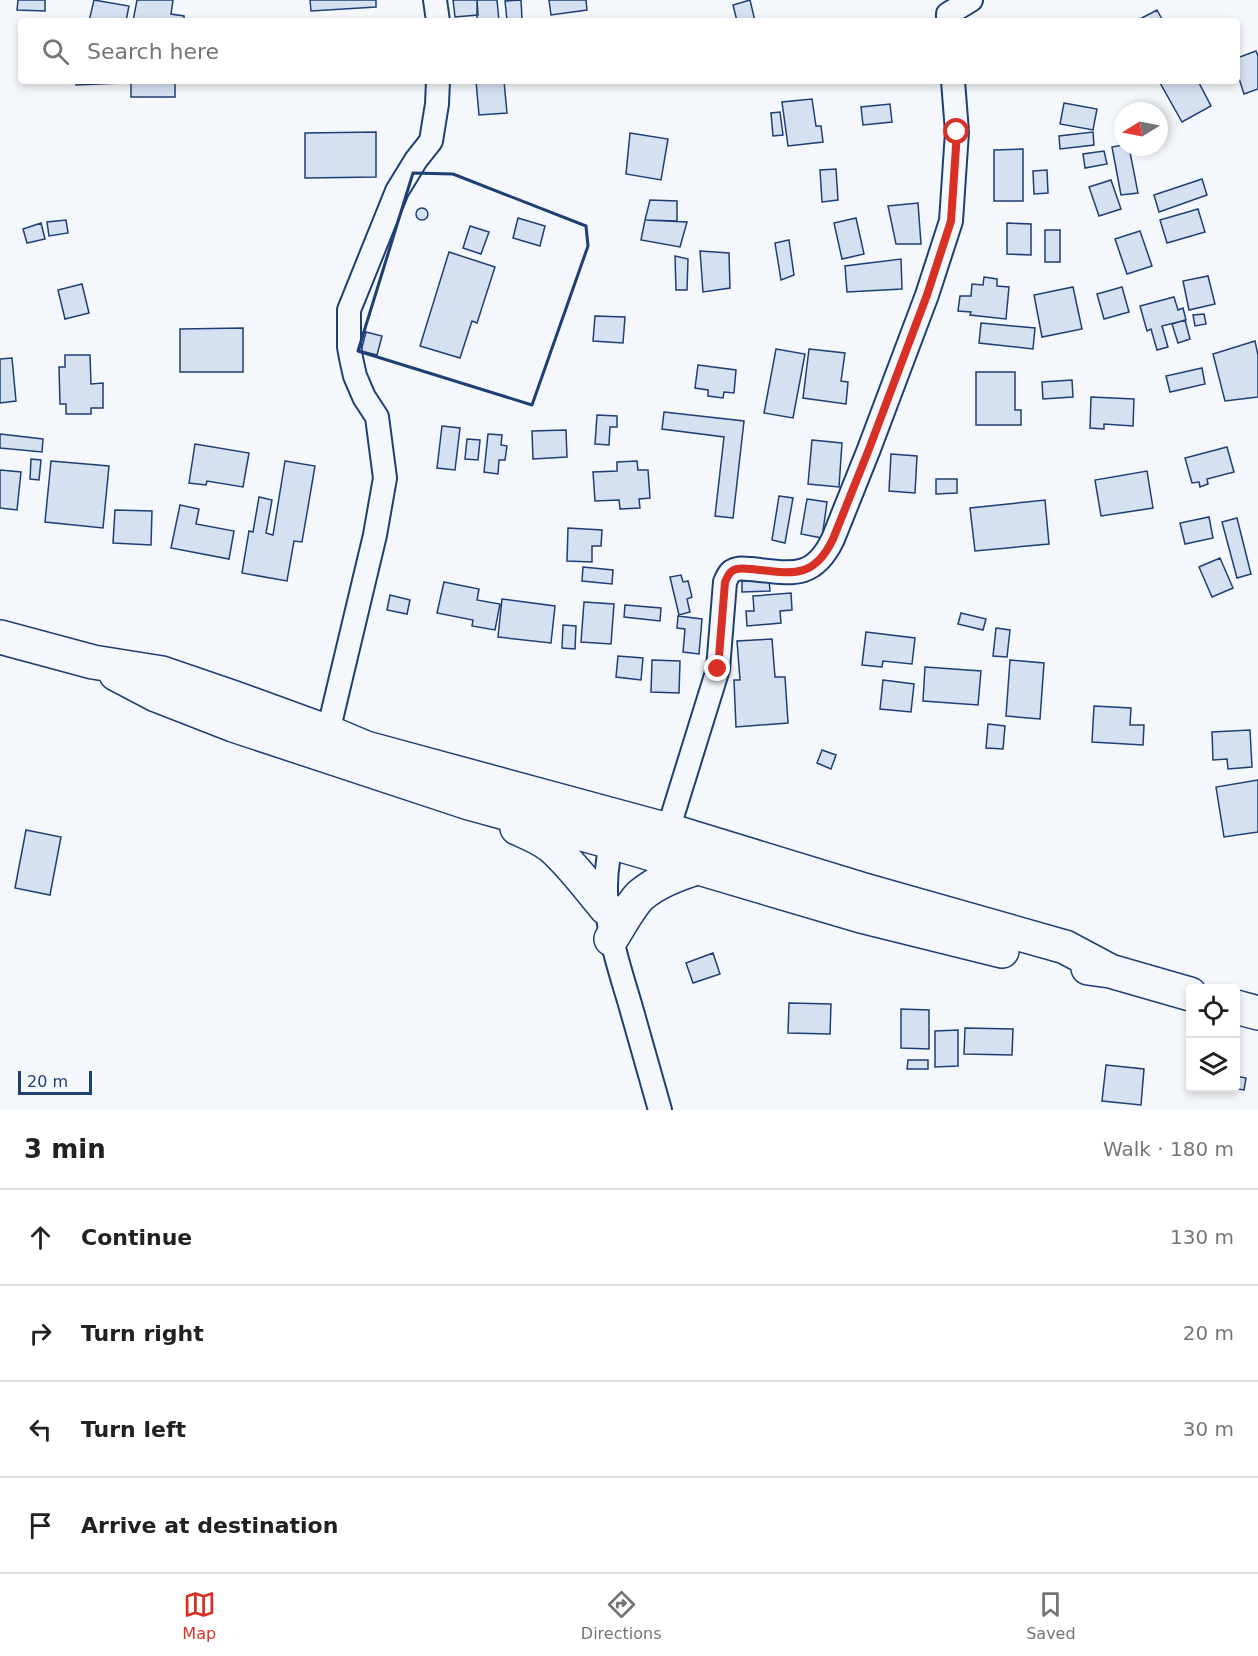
<!DOCTYPE html>
<meta charset="utf-8">
<style>
body{margin:0;font-family:"DejaVu Sans",sans-serif;background:#f2f2f2;color:#202124}
.controls{position:absolute;right:18px;bottom:18px;display:grid;overflow:hidden;border-radius:6px;box-shadow:0 3px 9px #0003}
.controls button{width:54px;height:54px;display:grid;place-items:center;padding:0;border:0;border-bottom:2px solid #e0e0e0;background:#fff;color:#202124;font:30px sans-serif}
.compass{position:absolute;left:1114px;top:102px;width:54px;height:54px;border-radius:50%;background:#fff;box-shadow:0 3px 9px #0003;rotate:260deg}
.scale{position:absolute;left:18px;bottom:15px;width:74px;box-sizing:border-box;padding-left:6px;border:3px solid #1d3f73;border-top:0;font-size:16px;line-height:21px;white-space:nowrap;color:#1d3f73;-webkit-text-stroke:4px #f4f7fb;paint-order:stroke}
.stop{position:absolute;width:18px;height:18px;margin:-14px;border:4px solid #d93025;border-radius:50%;background:#fff}
.stop.end{background:#d93025;border-color:#fff;box-shadow:0 2px 6px #0008}
.list{margin:0;padding:0;list-style:none}
h2{display:flex;justify-content:space-between;align-items:center;height:78px;margin:0;padding:0 24px;font-size:26px}
h2 small{font-size:20px;font-weight:400;color:#757577}
.list li{display:grid;grid-template-columns:39px 1fr auto;gap:18px;align-items:center;box-sizing:border-box;height:96px;padding:0 24px;border-top:2px solid #e0e0e0}
.list b{display:block;font-size:22px;white-space:nowrap}
.list em{font-size:20px;font-style:normal;color:#757577}
.icon{flex:none;width:33px;height:33px;fill:none;stroke:currentColor;stroke-width:2;stroke-linecap:round;stroke-linejoin:round}
.map{position:relative;flex:none;width:1258px;height:1110px;overflow:hidden}
.search{position:absolute;background:#fff;box-shadow:0 3px 9px #0003;left:18px;right:18px;top:18px;height:66px;display:flex;align-items:center;gap:15px;box-sizing:border-box;padding:0 21px;border-radius:6px;color:#757577;font-size:22px}
.sheet{height:462px;background:#fff}
nav{display:flex;justify-content:space-around;align-items:center;box-sizing:border-box;height:84px;border-top:2px solid #e0e0e0;background:#fff;font-size:16px;color:#757577}
nav a{display:grid;justify-items:center;gap:3px}
nav .on{color:#d93025}
.map>svg:first-child{display:block}
.building{fill:#d5e0f0;stroke:#1d3f73;stroke-width:1.5}
.lines{fill:none;stroke-linecap:round;stroke-linejoin:round}
.minor-casing{stroke:#1d3f73;stroke-width:26}
.trunk-casing{stroke:#1d3f73;stroke-width:36}
.minor{stroke:#f4f7fb;stroke-width:22}
.trunk{stroke:#f4f7fb;stroke-width:33}
.wall{stroke:#1d3f73;stroke-width:3}
.route{stroke:#d93025;stroke-width:8}
</style>
<div class="map">
<svg width="1258" height="1110" viewBox="0 0 1258 1110">
<rect width="100%" height="100%" fill="#f4f7fb"/>
<path class="building" d="M 18,0 L 45,0 L 45,11 L 17,10 Z
M 94,0 L 129,6 L 126,21 L 89,21 Z
M 137,0 L 173,0 L 171,14 L 184,16 L 184,21 L 133,21 Z
M 310,0 L 376,0 L 376,7 L 311,11 Z
M 453,0 L 477,0 L 478,15 L 455,17 Z
M 477,0 L 497,0 L 499,21 L 477,21 Z
M 521,0 L 522,19 L 507,20 L 505,1 Z
M 549,0 L 586,0 L 587,10 L 551,15 Z
M 750,0 L 755,21 L 737,21 L 733,5 Z
M 1157,10 L 1163,21 L 1136,21 Z
M 1256,51 L 1258,56 L 1258,89 L 1244,94 L 1237,72 L 1237,58 Z
M 76,81 L 122,81 L 122,83 L 76,85 Z
M 131,81 L 175,81 L 175,97 L 131,97 Z
M 476,81 L 504,81 L 507,113 L 479,115 Z
M 1159,81 L 1198,81 L 1211,106 L 1182,122 Z
M 812,99 L 816,126 L 821,126 L 823,142 L 788,146 L 782,102 Z
M 1064,103 L 1097,109 L 1093,130 L 1060,124 Z
M 890,104 L 892,122 L 863,125 L 861,107 Z
M 780,112 L 783,135 L 773,136 L 771,113 Z
M 376,132 L 376,177 L 305,178 L 305,133 Z
M 1093,132 L 1094,145 L 1060,149 L 1059,136 Z
M 630,133 L 668,139 L 661,180 L 626,174 Z
M 1123,145 L 1123,147 L 1129,147 L 1138,193 L 1121,195 L 1112,147 Z
M 1023,149 L 1023,201 L 994,201 L 994,150 Z
M 1104,151 L 1107,164 L 1085,168 L 1083,154 Z
M 836,169 L 838,200 L 822,202 L 820,170 Z
M 1047,170 L 1048,193 L 1034,194 L 1033,171 Z
M 1202,179 L 1207,195 L 1159,212 L 1154,195 Z
M 1111,180 L 1121,209 L 1099,216 L 1089,187 Z
M 650,200 L 677,201 L 677,221 L 645,220 Z
M 918,203 L 921,244 L 896,244 L 888,206 Z
M416 214a6 6 0 1 1 12 0a6 6 0 1 1-12 0Z
M 1198,209 L 1205,232 L 1167,243 L 1160,220 Z
M 518,218 L 545,226 L 540,246 L 513,238 Z
M 856,218 L 864,254 L 842,259 L 834,223 Z
M 66,220 L 68,233 L 49,236 L 47,222 Z
M 645,220 L 687,222 L 680,247 L 641,240 Z
M 41,223 L 45,239 L 27,243 L 23,229 Z
M 1007,223 L 1031,224 L 1031,255 L 1007,254 Z
M 470,226 L 489,232 L 481,254 L 463,248 Z
M 1045,230 L 1060,230 L 1060,262 L 1045,262 Z
M 1140,231 L 1152,266 L 1127,274 L 1115,239 Z
M 789,240 L 794,275 L 781,280 L 775,243 Z
M 700,251 L 729,253 L 730,288 L 703,292 Z
M 449,252 L 495,267 L 477,323 L 472,321 L 460,358 L 420,346 Z
M 675,256 L 688,259 L 687,290 L 676,290 Z
M 901,259 L 902,289 L 847,292 L 845,266 Z
M 1208,276 L 1215,304 L 1189,310 L 1183,281 Z
M 984,277 L 997,279 L 997,286 L 1009,287 L 1006,319 L 970,315 L 971,312 L 958,311 L 960,296 L 971,296 L 972,284 L 983,285 Z
M 82,284 L 89,313 L 65,319 L 58,290 Z
M 1073,287 L 1082,329 L 1042,337 L 1034,295 Z
M 1122,287 L 1129,312 L 1104,319 L 1097,294 Z
M 1174,297 L 1178,310 L 1183,308 L 1186,320 L 1162,326 L 1168,347 L 1157,350 L 1151,329 L 1147,331 L 1140,306 Z
M 1204,314 L 1206,324 L 1195,326 L 1193,315 Z
M 595,316 L 625,317 L 623,343 L 593,341 Z
M 1185,320 L 1190,339 L 1178,343 L 1172,324 Z
M 981,323 L 1035,328 L 1033,349 L 979,343 Z
M 243,328 L 243,372 L 180,372 L 180,329 Z
M 366,332 L 382,336 L 377,355 L 361,351 Z
M 1255,341 L 1258,355 L 1258,397 L 1225,401 L 1213,354 Z
M 776,349 L 805,354 L 793,418 L 764,413 Z
M 809,349 L 845,353 L 841,381 L 848,382 L 846,404 L 803,398 Z
M 65,355 L 90,355 L 91,384 L 103,383 L 103,408 L 91,408 L 91,414 L 66,414 L 66,404 L 60,404 L 59,367 L 65,367 Z
M 12,358 L 16,401 L 0,403 L 0,359 Z
M 698,365 L 736,370 L 734,393 L 724,392 L 723,398 L 708,396 L 708,390 L 695,388 Z
M 1202,368 L 1205,384 L 1170,392 L 1166,376 Z
M 976,372 L 1015,372 L 1015,410 L 1021,410 L 1021,425 L 976,425 Z
M 1072,380 L 1073,397 L 1043,399 L 1042,382 Z
M 1091,397 L 1134,399 L 1133,426 L 1104,424 L 1104,429 L 1090,428 Z
M 664,412 L 744,421 L 733,518 L 715,516 L 724,437 L 662,429 Z
M 597,415 L 617,416 L 617,427 L 610,427 L 609,445 L 595,444 Z
M 442,426 L 460,428 L 455,470 L 437,468 Z
M 566,430 L 567,457 L 533,459 L 532,431 Z
M 0,434 L 43,439 L 42,452 L 0,448 Z
M 488,434 L 502,435 L 501,445 L 507,446 L 505,460 L 499,460 L 498,474 L 484,472 Z
M 467,439 L 480,440 L 478,460 L 465,459 Z
M 812,440 L 842,443 L 839,487 L 808,484 Z
M 195,444 L 249,453 L 243,487 L 207,481 L 206,485 L 189,483 Z
M 1227,447 L 1234,472 L 1207,479 L 1208,484 L 1200,487 L 1199,482 L 1192,483 L 1185,458 Z
M 891,454 L 917,456 L 915,493 L 889,491 Z
M 31,459 L 41,460 L 39,480 L 30,479 Z
M 51,461 L 109,466 L 103,528 L 45,522 Z
M 285,461 L 315,466 L 302,542 L 294,541 L 287,581 L 242,573 L 249,531 L 253,532 L 259,497 L 272,500 L 266,533 L 273,535 Z
M 637,461 L 638,470 L 648,470 L 650,498 L 639,499 L 640,508 L 620,509 L 619,500 L 595,501 L 593,472 L 617,471 L 617,462 Z
M 0,470 L 21,472 L 17,510 L 0,508 Z
M 1147,471 L 1153,508 L 1101,516 L 1095,480 Z
M 936,479 L 957,479 L 957,493 L 936,494 Z
M 779,496 L 793,498 L 785,543 L 772,540 Z
M 807,499 L 827,502 L 822,538 L 801,534 Z
M 1045,500 L 1049,544 L 975,551 L 970,508 Z
M 180,505 L 199,509 L 196,524 L 234,531 L 229,559 L 171,548 Z
M 115,510 L 152,511 L 151,545 L 113,543 Z
M 1209,517 L 1213,538 L 1185,544 L 1180,523 Z
M 1237,518 L 1251,574 L 1237,578 L 1222,522 Z
M 568,528 L 602,530 L 601,546 L 592,546 L 592,562 L 567,561 Z
M 1220,558 L 1233,588 L 1212,597 L 1199,567 Z
M 583,567 L 613,570 L 612,584 L 582,581 Z
M 681,575 L 683,582 L 688,581 L 692,597 L 687,599 L 690,612 L 679,615 L 670,577 Z
M 769,580 L 770,591 L 742,592 L 742,581 Z
M 444,582 L 479,589 L 477,600 L 500,604 L 495,630 L 472,626 L 473,620 L 437,613 Z
M 791,593 L 792,610 L 780,611 L 781,623 L 747,626 L 746,611 L 754,611 L 753,596 Z
M 390,595 L 410,600 L 407,614 L 387,610 Z
M 502,599 L 555,606 L 551,643 L 498,637 Z
M 584,602 L 614,604 L 611,644 L 581,642 Z
M 625,605 L 661,608 L 660,621 L 624,617 Z
M 961,613 L 986,619 L 983,630 L 958,624 Z
M 678,616 L 702,619 L 699,654 L 683,652 L 685,629 L 677,628 Z
M 563,625 L 576,626 L 575,649 L 562,648 Z
M 996,628 L 1010,630 L 1007,657 L 993,656 Z
M 866,632 L 915,638 L 912,664 L 883,661 L 882,667 L 862,665 Z
M 772,639 L 775,677 L 785,677 L 788,723 L 736,727 L 734,680 L 740,680 L 737,641 Z
M 618,656 L 643,658 L 641,680 L 616,677 Z
M 652,660 L 680,661 L 679,693 L 651,692 Z
M 1010,660 L 1044,663 L 1040,719 L 1006,716 Z
M 925,667 L 981,671 L 978,705 L 923,701 Z
M 883,680 L 914,684 L 911,712 L 880,709 Z
M 1094,706 L 1131,708 L 1130,725 L 1144,725 L 1143,745 L 1092,742 Z
M 988,724 L 1005,726 L 1003,749 L 986,748 Z
M 1250,730 L 1252,767 L 1228,769 L 1227,759 L 1213,760 L 1212,732 Z
M 822,750 L 836,755 L 831,769 L 817,763 Z
M 1258,780 L 1258,832 L 1224,837 L 1216,787 Z
M 26,830 L 61,837 L 50,895 L 15,888 Z
M 713,953 L 720,974 L 693,983 L 686,963 Z
M 789,1003 L 831,1004 L 830,1034 L 788,1033 Z
M 901,1009 L 929,1010 L 929,1049 L 901,1048 Z
M 965,1028 L 1013,1029 L 1012,1055 L 964,1054 Z
M 958,1030 L 958,1066 L 935,1067 L 935,1031 Z
M 908,1060 L 928,1060 L 928,1069 L 907,1069 Z
M 1106,1065 L 1144,1069 L 1141,1105 L 1102,1101 Z
M 1236,1076 L 1246,1078 L 1244,1090 L 1231,1088 L 1236,1088 Z"/>
<g class="lines">
<defs>
<path id="minor" d="M 435,0 L 438,21
M 948,21 L 948,14 L 971,0
M 328,732 L 375,535 L 385,478 L 377,417 L 364,397 L 355,376 L 351,358 L 349,347 L 349,310 L 397,191 L 416,160 L 431,141 L 437,104 L 438,81
M 616,829 C 594,891 612,944 630,1004 C 640,1039 650,1075 660,1110
M 668,830 L 718,669 L 725,582 C 727,578 728,574 732,571 C 738,567 744,569 751,569 C 790,573 813,581 833,539 L 869,449 L 927,295 L 951,221 L 957,132 L 953,81"/>
<path id="trunk" d="M 0,637 L 93,662 L 162,673 L 232,697 L 328,732 L 366,748 L 668,830 L 864,890 L 1065,947 L 1110,971
M 116,674 L 156,695 L 233,725 L 469,803 L 611,842 L 861,916 L 1002,951
M 517,828 C 528,833 541,838 551,846 C 570,862 589,888 606,908
M 611,939 C 619,927 631,904 641,895 C 658,881 677,874 697,868
M 1088,968 L 1110,971 L 1190,994
M 1236,1007 L 1258,1013"/>
</defs>
<use href="#minor" class="minor-casing"/>
<use href="#trunk" class="trunk-casing"/>
<use href="#minor" class="minor"/>
<use href="#trunk" class="trunk"/>
<path class="wall" d="M 413,173 L 453,174 L 586,226 L 588,246 L 532,405 L 358,351 Z"/>
</g>
<g class="lines">
<path class="route" d="M 718,669 L 725,582 C 727,578 728,574 732,571 C 738,567 744,569 751,569 C 790,573 813,581 833,539 L 869,449 L 927,295 L 951,221 L 957,132"/>
</g>
</svg>
<div class="controls">
<button><svg class="icon" aria-label="locate" viewBox="0 0 24 24"><circle cx="12" cy="12" r="6"/><path d="M12 2v4M12 18v4M2 12h4M18 12h4"/></svg></button>
<button><svg class="icon" aria-label="layers" viewBox="0 0 24 24"><path d="M12 4l9 5-9 5-9-5zM3 14l9 5 9-5"/></svg></button>
</div>
<svg class="compass" viewBox="-18 -18 36 36"><path d="M0-13l5 13h-10z" fill="#e53935"/><path d="M0 13l5-13h-10z" fill="#757577"/></svg>
<div class="scale">20 m</div>
<div class="stop" style="left:957px;top:132px"></div>
<div class="stop end" style="left:718px;top:669px"></div>
<div class="search"><svg class="icon" aria-label="search" viewBox="0 0 24 24"><circle cx="10" cy="10" r="6"/><path d="M15 15l6 6"/></svg>Search here</div>
</div>
<section class="sheet">
<h2>3 min<small>Walk · 180 m</small></h2>
<ul class="list">
<li><svg class="icon" aria-label="ahead" viewBox="0 0 24 24"><path d="M12 20V5M6 11l6-6 6 6"/></svg><div><b>Continue</b></div><em>130 m</em></li>
<li><svg class="icon" aria-label="right" viewBox="0 0 24 24"><path d="M7 20v-9h11M14 6l5 5-5 5"/></svg><div><b>Turn right</b></div><em>20 m</em></li>
<li><svg class="icon" aria-label="left" viewBox="0 0 24 24"><path d="M17 20v-9H6M10 6l-5 5 5 5"/></svg><div><b>Turn left</b></div><em>30 m</em></li>
<li><svg class="icon" aria-label="arrive" viewBox="0 0 24 24"><path d="M6 21V4h12l-3 4 3 4H6"/></svg><div><b>Arrive at destination</b></div></li>
</ul>
</section>
<nav>
<a class="on"><svg class="icon" aria-label="map" viewBox="0 0 24 24"><path d="M3 6l6-2 6 2 6-2v14l-6 2-6-2-6 2zM9 4v14M15 6v14"/></svg>Map</a>
<a><svg class="icon" aria-label="directions" viewBox="0 0 24 24"><path d="M12 3l9 9-9 9-9-9zM9 14v-3h6M13 9l2 2-2 2"/></svg>Directions</a>
<a><svg class="icon" aria-label="saved" viewBox="0 0 24 24"><path d="M7 4h10v16l-5-4-5 4z"/></svg>Saved</a>
</nav>
